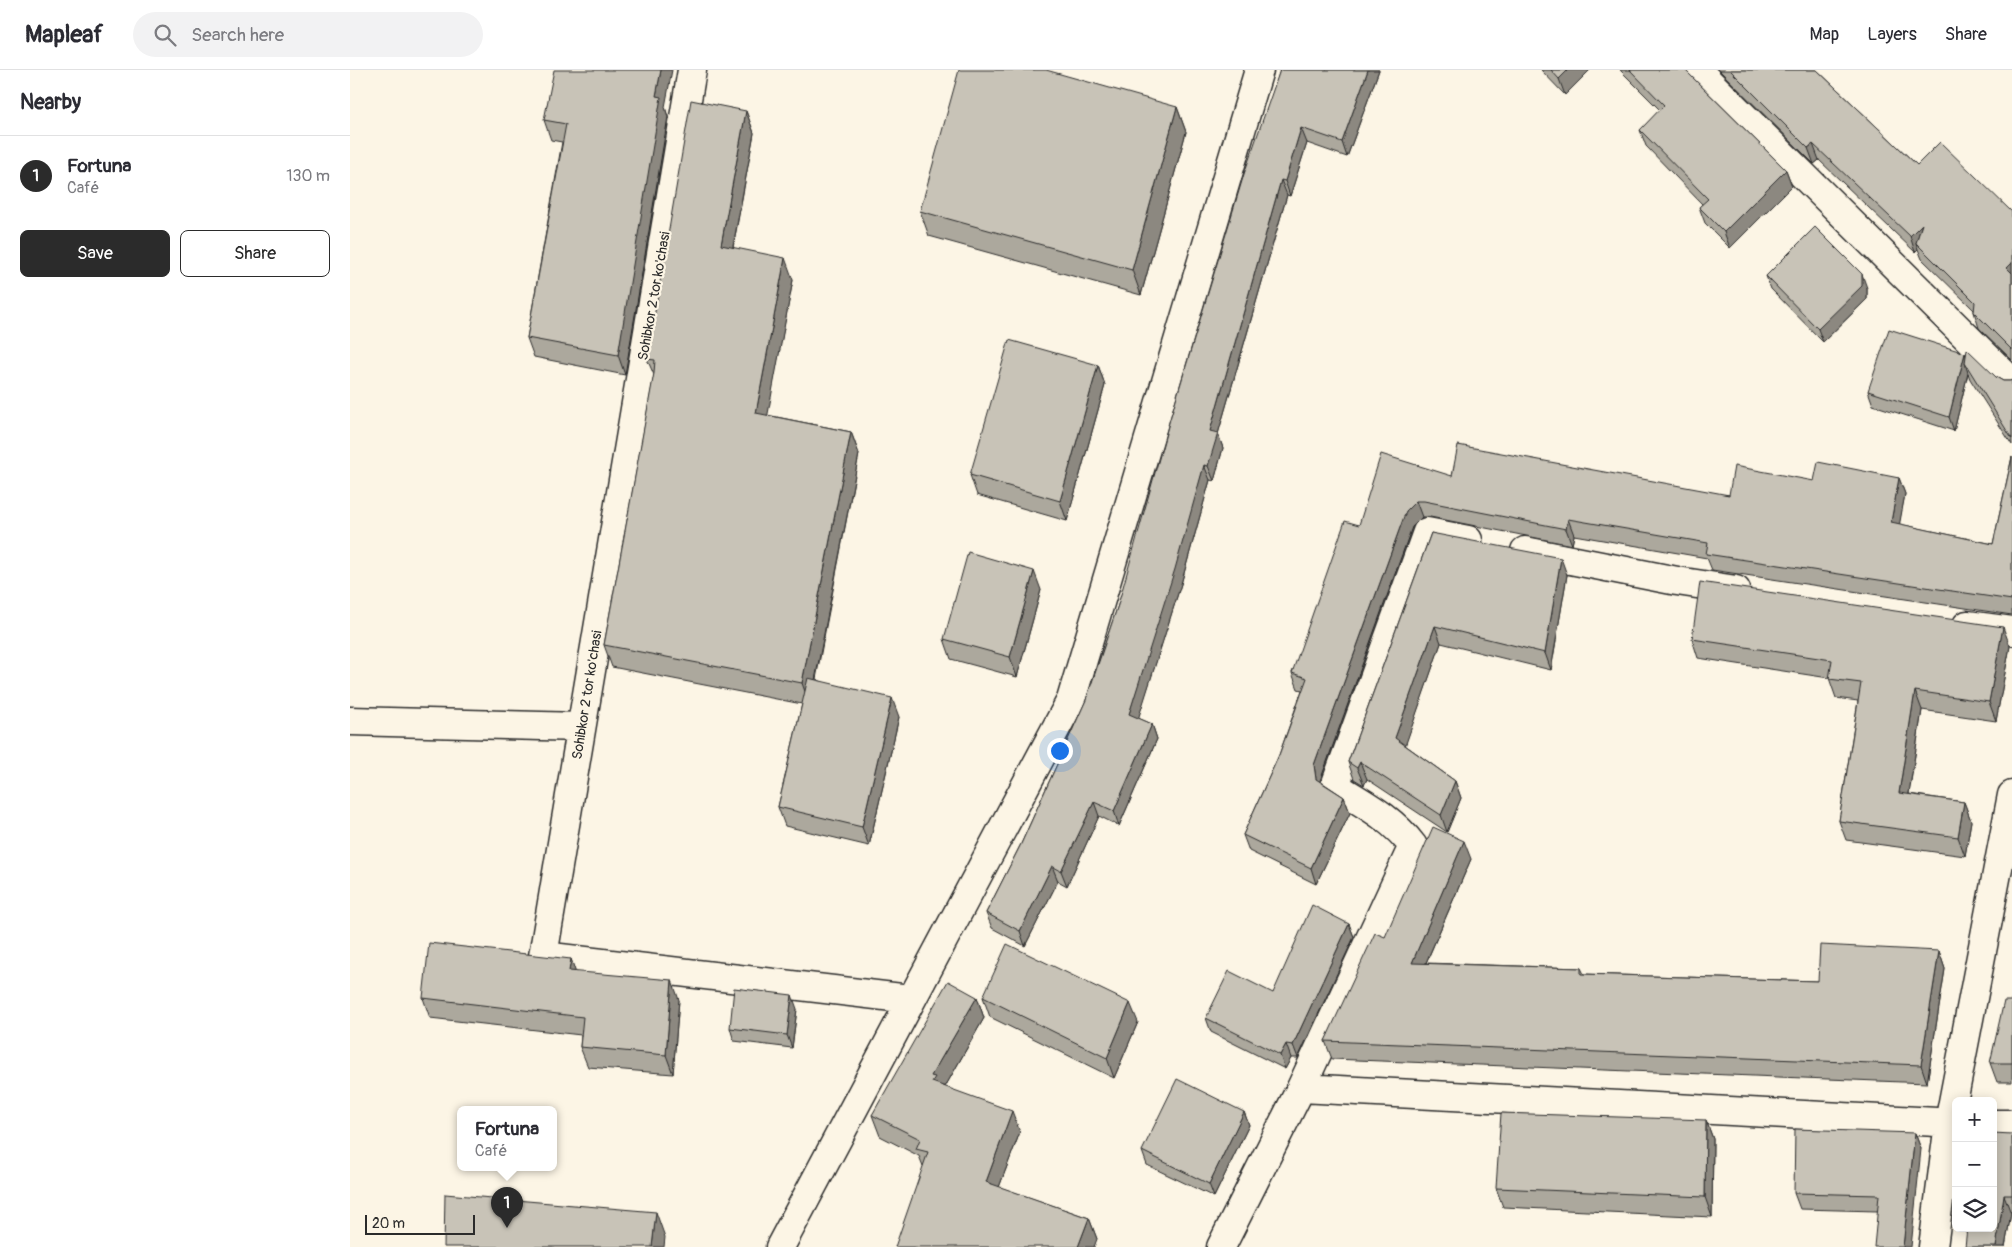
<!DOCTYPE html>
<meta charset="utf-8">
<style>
body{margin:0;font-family:Pangolin,sans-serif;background:#f2f2f3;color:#2b2b33}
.controls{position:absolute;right:15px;bottom:15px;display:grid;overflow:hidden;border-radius:8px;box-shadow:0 2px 12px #0003}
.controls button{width:45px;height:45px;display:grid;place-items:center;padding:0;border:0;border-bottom:1px solid #e1e1e2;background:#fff;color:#2b2b33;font:25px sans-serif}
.scale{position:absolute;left:15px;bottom:12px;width:110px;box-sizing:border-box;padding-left:5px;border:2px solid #2b2b2b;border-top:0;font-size:14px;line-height:18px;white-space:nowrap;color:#2b2b2b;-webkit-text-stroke:4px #fcf5e5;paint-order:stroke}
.you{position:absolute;left:709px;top:680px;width:18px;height:18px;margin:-12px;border:4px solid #fff;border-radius:50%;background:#1a73e8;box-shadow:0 0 0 8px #1a73e833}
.badge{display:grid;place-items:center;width:32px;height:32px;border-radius:50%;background:#2b2b2b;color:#fff;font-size:16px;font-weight:700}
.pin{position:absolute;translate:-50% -41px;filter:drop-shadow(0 1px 2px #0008)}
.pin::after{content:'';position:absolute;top:26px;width:18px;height:15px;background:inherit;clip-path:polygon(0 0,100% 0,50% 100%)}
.popup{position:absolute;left:107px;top:1036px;width:100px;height:65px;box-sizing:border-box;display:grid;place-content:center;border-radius:8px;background:#fff;filter:drop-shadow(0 1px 4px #0005);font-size:16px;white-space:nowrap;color:#7c7c81}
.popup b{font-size:19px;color:#2b2b33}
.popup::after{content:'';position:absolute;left:50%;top:100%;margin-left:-10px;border:10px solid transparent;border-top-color:#fff}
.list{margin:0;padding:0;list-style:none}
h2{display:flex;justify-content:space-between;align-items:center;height:65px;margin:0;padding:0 20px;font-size:21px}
h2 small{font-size:16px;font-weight:400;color:#7c7c81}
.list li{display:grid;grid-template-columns:32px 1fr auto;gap:15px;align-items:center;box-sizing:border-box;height:80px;padding:0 20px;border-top:1px solid #e1e1e2}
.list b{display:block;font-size:19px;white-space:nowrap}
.list p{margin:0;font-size:16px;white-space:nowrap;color:#7c7c81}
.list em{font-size:16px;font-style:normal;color:#7c7c81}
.actions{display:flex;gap:10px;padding:15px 20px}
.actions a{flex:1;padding:11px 0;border:1px solid #2b2b2b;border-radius:8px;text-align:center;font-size:18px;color:#2b2b2b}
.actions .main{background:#2b2b2b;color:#fff}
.icon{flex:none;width:28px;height:28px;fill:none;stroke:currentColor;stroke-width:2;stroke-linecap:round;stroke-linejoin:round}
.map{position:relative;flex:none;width:1662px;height:1177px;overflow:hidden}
header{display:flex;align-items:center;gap:30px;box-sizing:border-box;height:70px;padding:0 25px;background:#fff;border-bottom:1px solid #e1e1e2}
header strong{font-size:24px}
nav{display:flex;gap:28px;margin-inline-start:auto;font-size:18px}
.search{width:350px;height:45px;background:#f2f2f3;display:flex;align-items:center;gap:12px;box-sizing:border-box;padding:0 18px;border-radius:28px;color:#7c7c81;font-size:19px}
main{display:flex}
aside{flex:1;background:#fff}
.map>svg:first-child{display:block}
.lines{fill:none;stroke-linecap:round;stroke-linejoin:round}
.minor-casing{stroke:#2b2b2b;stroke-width:31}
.minor{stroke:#fcf5e5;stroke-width:28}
.wall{fill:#aca89d;stroke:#2b2b2b}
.shaded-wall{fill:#8c8880;stroke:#2b2b2b}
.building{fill:#c8c3b7;stroke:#2b2b2b}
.labels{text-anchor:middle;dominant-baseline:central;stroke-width:4.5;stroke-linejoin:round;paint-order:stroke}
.street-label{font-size:14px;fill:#2b2b2b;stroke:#fcf5e5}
</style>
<header>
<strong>Mapleaf</strong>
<div class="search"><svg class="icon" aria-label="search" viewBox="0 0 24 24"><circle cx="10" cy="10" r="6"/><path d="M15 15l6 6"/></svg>Search here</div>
<nav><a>Map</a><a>Layers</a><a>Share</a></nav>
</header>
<main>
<aside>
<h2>Nearby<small></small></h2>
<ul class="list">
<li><span class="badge">1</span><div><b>Fortuna</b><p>Café</p></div><em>130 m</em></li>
</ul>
<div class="actions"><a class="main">Save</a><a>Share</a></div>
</aside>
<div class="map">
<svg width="1662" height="1177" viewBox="0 0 1662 1177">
<rect width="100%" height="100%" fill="#fcf5e5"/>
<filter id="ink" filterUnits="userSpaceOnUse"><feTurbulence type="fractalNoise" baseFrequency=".02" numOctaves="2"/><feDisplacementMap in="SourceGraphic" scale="10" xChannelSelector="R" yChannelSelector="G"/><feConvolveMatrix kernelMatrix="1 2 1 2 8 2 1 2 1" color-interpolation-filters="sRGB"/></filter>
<g filter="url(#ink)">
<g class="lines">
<defs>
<path id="minor" d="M 342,0 L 193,886 L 560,929
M 1347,0 L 1662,312
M 1175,481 L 1327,511 L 1386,520
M 1617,555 L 1662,561
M 0,651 L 231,657
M 951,1018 L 1606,1053
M 1643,1054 L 1662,1054
M 430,1177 L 721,630 L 909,0
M 871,1177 L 951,1018 L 1063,776 C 1042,748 1014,734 985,716 L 1077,462 L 1118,470
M 1583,1177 L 1599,1053 L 1662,725"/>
</defs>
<use href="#minor" class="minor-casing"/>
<use href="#minor" class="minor"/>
</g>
<path class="wall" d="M 930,0 L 1029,0 L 997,87 L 957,73 L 940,126 L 937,125 L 868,364 L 873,378 L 864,411 L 860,410 L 831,514 L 788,648 L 802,654 L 807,669 L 769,756 L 749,746 L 717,816 L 708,811 L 675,876 L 642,858 L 636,843 L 671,774 L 736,630 L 768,535 Z
M 1191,0 L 1240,0 L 1215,25 Z
M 1270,0 L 1335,0 L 1436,100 L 1442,116 L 1380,178 L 1355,153 L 1349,137 L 1352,134 L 1296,76 L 1290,60 L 1310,40 Z
M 1369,0 L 1467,0 L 1567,95 L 1662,142 L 1662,290 L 1629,258 L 1624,242 L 1624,240 L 1572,189 L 1568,179 L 1565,182 L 1469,90 L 1464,94 Z
M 315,37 L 318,47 L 275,305 L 184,287 L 177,268 L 212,72 L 201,70 L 194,50 Z
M 827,37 L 836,62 L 791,225 L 579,166 L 570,141 Z
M 396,41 L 404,63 L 383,178 L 443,210 L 417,345 L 501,362 L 509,384 L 466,609 L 549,647 L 519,776 L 435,756 L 428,737 L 452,634 L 262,597 L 254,575 L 304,305 L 297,289 Z
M 1416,206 L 1517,218 L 1517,229 L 1473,272 L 1421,219 Z
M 1616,286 L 1646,307 L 1653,311 L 1660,311 L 1662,310 L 1662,375 L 1620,309 L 1618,303 L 1604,361 L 1523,335 L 1518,321 Z
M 748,295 L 755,315 L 717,451 L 627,425 L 620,405 Z
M 1662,387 L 1662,545 L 1362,500 L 1357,488 L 1224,465 L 1222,475 L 1080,447 L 1072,447 L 1062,457 L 970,711 L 994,727 L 1000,743 L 966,814 L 899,781 L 893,765 L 929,685 L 952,620 L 948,619 L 942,603 L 1009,455 L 1102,406 L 1379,425 L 1464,411 L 1549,408 L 1555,424 L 1549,454 L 1643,474 Z
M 1081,463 L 1217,505 L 1201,600 L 1091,573 L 1055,675 L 1105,711 L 1111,728 L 1097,762 L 1017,709 L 1014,715 L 1004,709 L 998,692 Z
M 691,520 L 667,607 L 601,589 L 594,569 Z
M 1342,569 L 1660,576 L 1646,651 L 1572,640 L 1559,724 L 1614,732 L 1621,751 L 1615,786 L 1496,770 L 1489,751 L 1508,631 L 1486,628 L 1479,608 L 1348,588 Z
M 1121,789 L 1076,893 L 1231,898 L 1234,904 L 1468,911 L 1589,881 L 1595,899 L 1577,1013 L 982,989 L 975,971 L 1035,867 Z
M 999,854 L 1004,867 L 948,988 L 941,988 L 935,999 L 861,962 L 856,948 L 923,923 Z
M 221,889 L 225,902 L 329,930 L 323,1004 L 238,997 L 230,977 L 231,965 L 80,948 L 73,928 Z
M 627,927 L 634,948 L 595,1017 L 670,1062 L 649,1117 L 739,1148 L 747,1169 L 573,1096 L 569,1086 L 530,1066 L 522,1045 Z
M 633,927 L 788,952 L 764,1008 L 640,947 Z
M 1662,931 L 1662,1012 L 1647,1012 L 1640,993 Z
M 447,939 L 442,978 L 384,971 L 380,958 Z
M 894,1042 L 899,1055 L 864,1127 L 797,1095 L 792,1081 Z
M 1356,1050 L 1363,1069 L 1362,1147 L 1153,1137 L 1146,1118 Z
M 1565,1063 L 1571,1079 L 1527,1141 L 1450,1139 L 1444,1123 Z
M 1662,1064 L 1662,1143 L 1661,1143 L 1655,1177 L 1615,1177 Z"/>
<path class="shaded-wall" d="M 311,0 L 322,0 L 315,37 L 318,47 L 275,305 L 268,285 L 306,26 Z
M 1018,0 L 1029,0 L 997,87 L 992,72 Z
M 1218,0 L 1240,0 L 1215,25 L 1209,9 Z
M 827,37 L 836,62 L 791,225 L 782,200 Z
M 396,41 L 404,63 L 379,198 L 371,175 Z
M 951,58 L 957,73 L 940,126 L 935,111 Z
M 1463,74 L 1469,90 L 1464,94 L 1458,78 Z
M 1436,100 L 1442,116 L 1380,178 L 1374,162 Z
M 931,110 L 937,125 L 868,364 L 873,378 L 864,411 L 858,396 L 860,361 Z
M 1572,154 L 1566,173 L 1568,179 L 1565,182 L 1560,166 Z
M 435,188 L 443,210 L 414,365 L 406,343 Z
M 1662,193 L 1662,212 L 1657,198 Z
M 1512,204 L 1517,218 L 1517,229 L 1473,272 L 1468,259 Z
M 1615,283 L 1620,297 L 1615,293 L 1618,303 L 1604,361 L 1599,347 Z
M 748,295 L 755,315 L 717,451 L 710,431 Z
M 501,362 L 509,384 L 460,636 L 452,613 Z
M 854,395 L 860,410 L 831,514 L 785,659 L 779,644 Z
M 1549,408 L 1555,424 L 1547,468 L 1541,452 Z
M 1066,431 L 1072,447 L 1062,457 L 970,711 L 972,725 L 966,709 L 964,695 L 1056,441 Z
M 1218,449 L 1224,465 L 1222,475 L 1216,459 Z
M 1211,488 L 1217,505 L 1201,600 L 1195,583 Z
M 684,501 L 691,520 L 667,607 L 660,587 Z
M 1085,556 L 1091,573 L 1052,685 L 1045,668 Z
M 1653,557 L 1660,576 L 1646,651 L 1639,632 Z
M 1565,621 L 1572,640 L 1556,742 L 1549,723 Z
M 542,628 L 549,647 L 519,776 L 512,757 Z
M 802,654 L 807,669 L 769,756 L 764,741 Z
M 1010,692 L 1017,709 L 1014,715 L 1007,698 Z
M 1105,711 L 1111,728 L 1097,762 L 1091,745 Z
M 994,727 L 1000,743 L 966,814 L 961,798 Z
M 744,732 L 749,746 L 717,816 L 711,801 Z
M 1614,732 L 1621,751 L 1615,786 L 1608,767 Z
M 1114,771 L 1121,789 L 1068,911 L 1062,893 Z
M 702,796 L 708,811 L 675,876 L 670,861 Z
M 999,854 L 1004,867 L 948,988 L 943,975 Z
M 1589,881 L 1595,899 L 1577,1013 L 1571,995 Z
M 221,889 L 228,909 L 219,901 Z
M 322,910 L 329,930 L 323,1004 L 316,985 Z
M 442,925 L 447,939 L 442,978 L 437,965 Z
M 627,927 L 634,948 L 591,1024 L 582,1012 L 581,1006 Z
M 780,933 L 788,952 L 764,1008 L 757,988 Z
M 936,974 L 941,988 L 935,999 L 930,985 Z
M 662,1041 L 670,1062 L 643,1133 L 636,1112 Z
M 894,1042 L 899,1055 L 864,1127 L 859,1114 Z
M 1356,1050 L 1363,1069 L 1362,1147 L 1355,1127 Z
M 1565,1063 L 1571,1079 L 1561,1177 L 1553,1177 Z
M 1654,1125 L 1661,1143 L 1655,1177 L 1646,1177 Z
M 306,1142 L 315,1167 L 314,1177 L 302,1177 Z
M 739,1148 L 747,1169 L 744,1177 L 728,1177 Z"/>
<path class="building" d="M 204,0 L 311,0 L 306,26 L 311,27 L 268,285 L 177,268 L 216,54 L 194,50 Z
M 609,0 L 696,0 L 827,37 L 782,200 L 570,141 Z
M 930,0 L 1018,0 L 992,72 L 951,58 L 935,111 L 931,110 L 860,361 L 868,363 L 858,396 L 854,395 L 825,499 L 779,644 L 802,654 L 764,741 L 744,732 L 711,801 L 702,796 L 670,861 L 636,843 L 671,774 L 736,630 L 768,535 L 820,349 L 894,104 Z
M 1201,0 L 1218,0 L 1209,9 Z
M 1280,0 L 1335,0 L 1436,100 L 1374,162 L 1349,137 L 1358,129 L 1290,60 L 1314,35 Z
M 1380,0 L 1467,0 L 1567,95 L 1590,72 L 1662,142 L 1662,193 L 1657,198 L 1662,203 L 1662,280 L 1624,242 L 1625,232 L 1566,173 L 1572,154 L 1560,166 L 1463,74 L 1458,78 Z
M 341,30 L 396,41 L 371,175 L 435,188 L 406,343 L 501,362 L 452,613 L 254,575 L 304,303 L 305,290 L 297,289 Z
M 1465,157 L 1512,204 L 1512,216 L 1468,259 L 1416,206 Z
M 1539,259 L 1615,283 L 1599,347 L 1518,321 Z
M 659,270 L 748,295 L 710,431 L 620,405 Z
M 1617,279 L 1646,307 L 1653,311 L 1660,311 L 1662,310 L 1662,369 L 1615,293 Z
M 1108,375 L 1379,425 L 1384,396 L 1464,411 L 1468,392 L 1549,408 L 1541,452 L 1643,474 L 1662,387 L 1662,530 L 1356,484 L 1358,473 L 1218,449 L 1216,459 L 1074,431 L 1066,431 L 1056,441 L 964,695 L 966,709 L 994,727 L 961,798 L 893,765 L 929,685 L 957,608 L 942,603 L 995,451 L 1009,455 L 1031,384 L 1102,406 Z
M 1081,463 L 1211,488 L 1195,583 L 1085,556 L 1045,668 L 1105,711 L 1091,745 L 1010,692 L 1007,698 L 998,692 Z
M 618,482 L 684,501 L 660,587 L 594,569 Z
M 1350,512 L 1653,557 L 1639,632 L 1565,621 L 1549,723 L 1614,732 L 1608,767 L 1489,751 L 1511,613 L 1479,609 L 1482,590 L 1342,569 Z
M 458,608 L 542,628 L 512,757 L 428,737 Z
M 1083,757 L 1114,771 L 1062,893 L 1231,898 L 1231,904 L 1468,911 L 1470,875 L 1589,881 L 1571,995 L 975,971 L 1025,863 L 1035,867 Z
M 962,835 L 999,854 L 943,975 L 936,974 L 930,985 L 856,948 L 879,901 L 923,923 Z
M 79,873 L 221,889 L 219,901 L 322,910 L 316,985 L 230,977 L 233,947 L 73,928 Z
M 657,874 L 780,933 L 757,988 L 633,927 Z
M 598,911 L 627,927 L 581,1006 L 585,1007 L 582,1012 L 662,1041 L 636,1112 L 739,1148 L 728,1177 L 545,1177 L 578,1082 L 566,1079 L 570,1069 L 522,1045 Z
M 384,918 L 442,925 L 437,965 L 380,958 Z
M 1654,931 L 1662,931 L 1662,993 L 1640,993 Z
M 827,1009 L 894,1042 L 859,1114 L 792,1081 Z
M 1151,1043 L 1356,1050 L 1355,1127 L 1146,1118 Z
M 1445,1059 L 1565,1063 L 1553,1177 L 1524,1177 L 1529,1125 L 1444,1123 Z
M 1643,1063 L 1662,1064 L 1662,1125 L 1654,1125 L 1646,1177 L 1615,1177 L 1617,1158 L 1643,1158 Z
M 95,1124 L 306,1142 L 302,1177 L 94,1177 Z"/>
</g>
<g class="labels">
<g class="street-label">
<text transform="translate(304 226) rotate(-80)">Sohibkor 2 tor ko'chasi</text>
<text transform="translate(237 625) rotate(-81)">Sohibkor 2 tor ko'chasi</text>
</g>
</g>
</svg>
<div class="controls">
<button>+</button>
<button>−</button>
<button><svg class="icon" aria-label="layers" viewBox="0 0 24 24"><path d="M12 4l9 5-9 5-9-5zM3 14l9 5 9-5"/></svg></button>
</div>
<div class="scale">20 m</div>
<div class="you"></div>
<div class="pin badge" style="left:157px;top:1158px">1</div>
<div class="popup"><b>Fortuna</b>Café</div>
</div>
</main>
